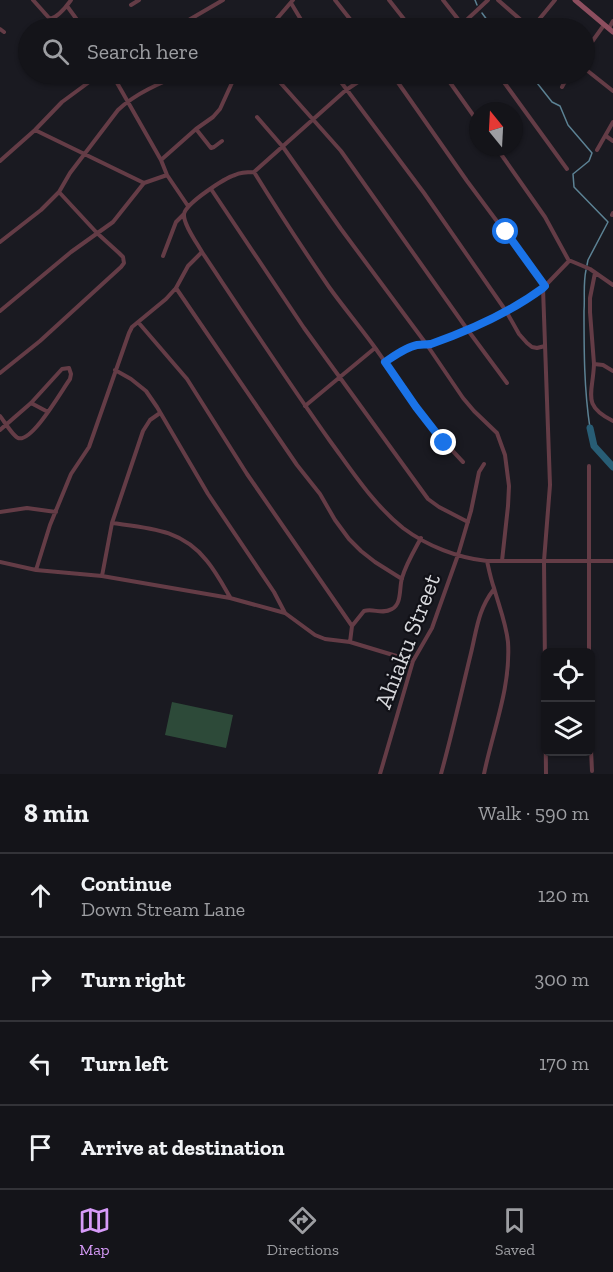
<!DOCTYPE html>
<meta charset="utf-8">
<style>
body{margin:0;font-family:"Zilla Slab",serif;background:#1d1d22;color:#f1f3f6}
.controls{position:absolute;right:18px;bottom:18px;display:grid;overflow:hidden;border-radius:9px;box-shadow:0 2px 4px #0004}
.controls button{width:54px;height:54px;display:grid;place-items:center;padding:0;border:0;border-bottom:2px solid #333338;background:#141419;color:#f1f3f6;font:30px sans-serif}
.compass{position:absolute;left:469px;top:102px;width:54px;height:54px;border-radius:50%;background:#141419;box-shadow:0 2px 4px #0004;rotate:342deg}
.stop{position:absolute;width:18px;height:18px;margin:-14px;border:4px solid #1a73e8;border-radius:50%;background:#fff}
.stop.end{background:#1a73e8;border-color:#fff;box-shadow:0 2px 6px #0008}
.list{margin:0;padding:0;list-style:none}
h2{display:flex;justify-content:space-between;align-items:center;height:78px;margin:0;padding:0 24px;font-size:26px}
h2 small{font-size:20px;font-weight:400;color:#9d9ea2}
.list li{display:grid;grid-template-columns:39px 1fr auto;gap:18px;align-items:center;box-sizing:border-box;height:84px;padding:0 24px;border-top:2px solid #333338}
.list b{display:block;font-size:22px;white-space:nowrap}
.list p{margin:0;font-size:20px;white-space:nowrap;color:#9d9ea2}
.list em{font-size:20px;font-style:normal;color:#9d9ea2}
.icon{flex:none;width:33px;height:33px;fill:none;stroke:currentColor;stroke-width:2;stroke-linecap:round;stroke-linejoin:round}
.map{position:relative;flex:none;width:613px;height:774px;overflow:hidden}
.search{position:absolute;background:#141419;box-shadow:0 2px 4px #0004;left:18px;right:18px;top:18px;height:66px;display:flex;align-items:center;gap:15px;box-sizing:border-box;padding:0 21px;border-radius:33px;color:#9d9ea2;font-size:22px}
.sheet{height:414px;background:#141419}
nav{display:flex;justify-content:space-around;align-items:center;box-sizing:border-box;height:84px;border-top:2px solid #333338;background:#141419;font-size:16px;color:#9d9ea2}
nav a{display:grid;justify-items:center;gap:3px}
nav .on{color:#d79bf9}
.map>svg:first-child{display:block}
.garden{fill:#2d4a39}
.lines{fill:none;stroke-linecap:round;stroke-linejoin:round}
.stream{stroke:#5c8294;stroke-width:1.5}
.river{stroke:#285d75;stroke-width:7}
.street{stroke:#643c46;stroke-width:4}
.secondary{stroke:#8d4e5f;stroke-width:5}
.route{stroke:#1a73e8;stroke-width:8}
.labels{text-anchor:middle;dominant-baseline:central;stroke-width:4.5;stroke-linejoin:round;paint-order:stroke}
.street-label{font-size:24px;fill:#d7d8dc;stroke:#111117}
</style>
<div class="map">
<svg width="613" height="774" viewBox="0 0 613 774">
<rect width="100%" height="100%" fill="#1a1a21"/>
<path class="garden" d="M 172,702 L 233,715 L 226,748 L 165,735 Z"/>
<g class="lines">
<path class="stream" d="M 475,0 L 477,5
M 482,13 L 493,28
M 530,74 L 552,102 L 560,106 L 568,125 L 592,153 L 589,161 L 573,174 L 574,187 L 608,222 L 588,260 L 587,265
M 586,270 C 583,284 585,297 584,311 C 584,350 584,389 590,428"/>
<path class="river" d="M 590,428 L 594,446 L 613,467"/>
<path class="street" d="M 33,0 L 50,19 C 58,17 66,7 71,0
M 335,0 L 357,28
M 389,0 L 411,28
M 443,0 L 465,28
M 498,0 L 530,28
M 291,3 L 306,28
M 131,5 L 139,0
M 67,6 L 83,28
M 175,28 L 223,0
M 269,28 L 293,0
M 458,28 L 488,0
M 532,28 L 555,0
M 609,28 L 613,21
M 0,29 L 4,32
M 584,53 L 604,25
M 584,68 L 613,91
M 112,74 L 161,160 L 167,175 L 188,206
M 275,74 L 277,79 L 341,151 L 467,329 L 507,383
M 335,74 L 424,193 L 506,311 L 519,334 L 527,343 L 532,347 L 537,348 L 545,346
M 370,74 L 346,90 L 254,172 C 248,172 241,172 235,175 C 225,178 186,203 184,214 C 183,224 197,243 202,252 C 244,315 286,379 330,441 C 352,471 373,504 403,528 C 427,546 458,558 487,561 L 613,561
M 392,74 L 467,181 L 545,286
M 444,74 L 478,122
M 498,74 L 567,169
M 562,87 L 569,74
M 257,117 L 283,147 L 341,229 L 427,345 L 463,398 L 474,411 L 497,433 L 505,455 L 509,486 L 508,506 L 502,561
M 196,129 L 211,148 L 214,147 L 222,141
M 35,130 L 144,183
M 606,136 L 613,141
M 496,147 L 545,217 L 569,261 L 571,261 L 590,269 L 613,285
M 597,150 L 613,122
M 161,160 L 196,129 L 213,117 L 220,109 L 236,74
M 0,161 L 35,130 L 62,102 L 100,74
M 254,172 C 278,211 303,249 329,287 C 344,308 361,328 376,349 C 403,388 430,428 463,462
M 211,189 L 304,328 L 428,499 L 439,507 L 468,522
M 612,215 L 613,213
M 0,242 L 41,210 L 59,192 L 70,173 L 118,110 C 136,93 160,83 183,74
M 163,256 L 176,222 L 184,214
M 176,288 L 297,465 L 320,494 L 335,520 L 349,539 L 361,551 L 375,562 L 402,579
M 543,288 L 550,485 L 544,561 L 546,774
M 0,311 L 71,252 L 113,222 L 144,183 L 167,175
M 138,322 L 187,379 L 247,474 L 352,626
M 385,362 L 413,346 L 420,344 L 427,345 L 467,329 L 517,305 L 528,299 L 543,288 L 569,261
M 594,364 L 590,312 L 590,298 L 595,273
M 115,370 L 131,379 L 146,391 L 157,407 L 208,494 L 274,592 L 285,613
M 613,371 L 603,365 L 594,364 C 593,394 581,405 613,421
M 0,373 L 40,341 L 121,267 L 124,263 L 123,257 L 119,253 L 97,233 L 59,192
M 31,403 L 48,412
M 305,406 L 375,348
M 0,416 C 4,421 13,436 18,438 C 32,443 62,390 70,379 L 71,374 L 69,368 L 62,369 L 31,403 L 0,430
M 0,512 L 27,508 L 56,512
M 112,523 L 143,431 L 150,420 L 160,413
M 0,562 L 36,570 L 102,576 L 230,598 L 285,613 L 315,635 L 325,639 L 350,642 L 413,661
M 36,570 L 50,525 L 71,474 L 89,447 L 129,333 L 132,327 L 166,299 L 176,288 L 188,266 L 202,252
M 102,576 L 112,523 C 149,528 182,529 207,561 C 216,572 223,585 230,597
M 350,642 L 352,626 L 364,611 C 374,608 381,615 392,609 C 402,604 399,588 402,578 C 406,564 414,551 421,538
M 589,652 L 589,466
M 590,728 L 592,771
M 380,774 L 413,661 L 432,628 L 438,611 L 458,555 L 471,511 L 479,472 L 484,464
M 441,774 C 452,734 461,694 471,653 C 477,628 478,610 494,589
M 484,774 C 493,730 511,687 508,642 C 506,623 499,606 494,588 C 491,580 489,570 487,561"/>
<path class="secondary" d="M 575,0 L 613,32"/>
</g>
<g class="lines">
<path class="route" d="M 444,443 L 416,407 L 385,362 C 394,356 406,347 417,345 C 422,344 426,345 431,344 C 468,331 512,311 543,288 L 545,286 L 506,232"/>
</g>
<g class="labels">
<g class="street-label">
<text transform="translate(407 641) rotate(-69)">Ahiaku Street</text>
</g>
</g>
</svg>
<div class="controls">
<button><svg class="icon" aria-label="locate" viewBox="0 0 24 24"><circle cx="12" cy="12" r="6"/><path d="M12 2v4M12 18v4M2 12h4M18 12h4"/></svg></button>
<button><svg class="icon" aria-label="layers" viewBox="0 0 24 24"><path d="M12 4l9 5-9 5-9-5zM3 14l9 5 9-5"/></svg></button>
</div>
<svg class="compass" viewBox="-18 -18 36 36"><path d="M0-13l5 13h-10z" fill="#e53935"/><path d="M0 13l5-13h-10z" fill="#9d9ea2"/></svg>
<div class="stop" style="left:506px;top:232px"></div>
<div class="stop end" style="left:444px;top:443px"></div>
<div class="search"><svg class="icon" aria-label="search" viewBox="0 0 24 24"><circle cx="10" cy="10" r="6"/><path d="M15 15l6 6"/></svg>Search here</div>
</div>
<section class="sheet">
<h2>8 min<small>Walk · 590 m</small></h2>
<ul class="list">
<li><svg class="icon" aria-label="ahead" viewBox="0 0 24 24"><path d="M12 20V5M6 11l6-6 6 6"/></svg><div><b>Continue</b><p>Down Stream Lane</p></div><em>120 m</em></li>
<li><svg class="icon" aria-label="right" viewBox="0 0 24 24"><path d="M7 20v-9h11M14 6l5 5-5 5"/></svg><div><b>Turn right</b></div><em>300 m</em></li>
<li><svg class="icon" aria-label="left" viewBox="0 0 24 24"><path d="M17 20v-9H6M10 6l-5 5 5 5"/></svg><div><b>Turn left</b></div><em>170 m</em></li>
<li><svg class="icon" aria-label="arrive" viewBox="0 0 24 24"><path d="M6 21V4h12l-3 4 3 4H6"/></svg><div><b>Arrive at destination</b></div></li>
</ul>
</section>
<nav>
<a class="on"><svg class="icon" aria-label="map" viewBox="0 0 24 24"><path d="M3 6l6-2 6 2 6-2v14l-6 2-6-2-6 2zM9 4v14M15 6v14"/></svg>Map</a>
<a><svg class="icon" aria-label="directions" viewBox="0 0 24 24"><path d="M12 3l9 9-9 9-9-9zM9 14v-3h6M13 9l2 2-2 2"/></svg>Directions</a>
<a><svg class="icon" aria-label="saved" viewBox="0 0 24 24"><path d="M7 4h10v16l-5-4-5 4z"/></svg>Saved</a>
</nav>
